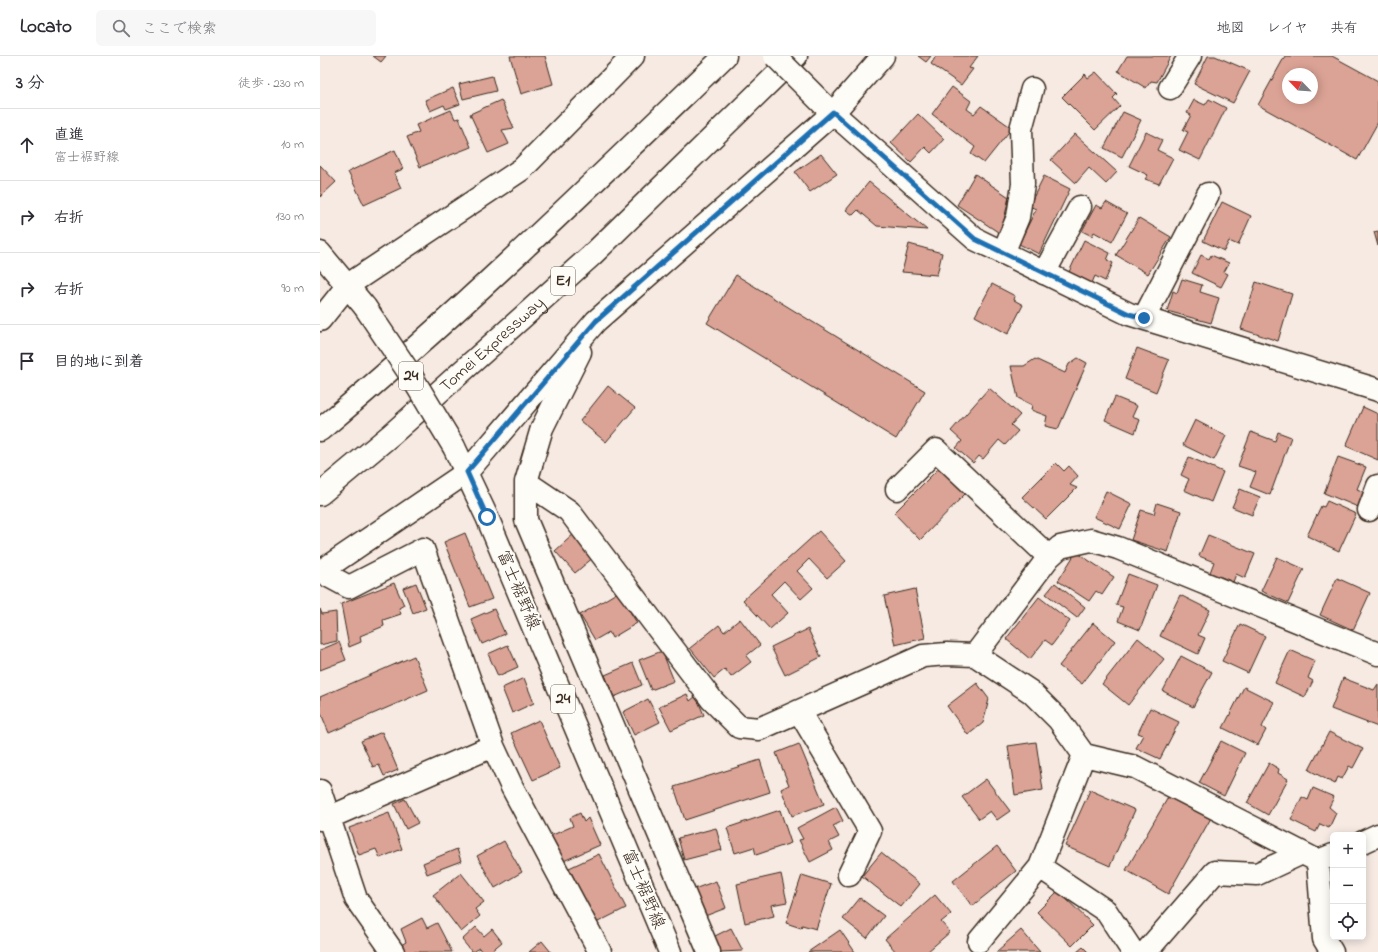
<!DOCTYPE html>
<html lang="ja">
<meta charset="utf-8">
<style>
body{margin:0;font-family:"Indie Flower","Klee One",sans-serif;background:#f7f7f7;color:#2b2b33}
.controls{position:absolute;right:12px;bottom:12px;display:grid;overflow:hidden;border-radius:6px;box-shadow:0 2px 10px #0003}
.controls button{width:36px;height:36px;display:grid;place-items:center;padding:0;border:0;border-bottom:1px solid #e1e1e2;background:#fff;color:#2b2b33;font:20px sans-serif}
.compass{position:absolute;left:962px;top:12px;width:36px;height:36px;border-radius:50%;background:#fff;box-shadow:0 2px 10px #0003;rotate:295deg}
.stop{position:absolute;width:12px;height:12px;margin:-9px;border:3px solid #1f6fb2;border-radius:50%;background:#fff}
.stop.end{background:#1f6fb2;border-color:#fff;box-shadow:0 1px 4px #0008}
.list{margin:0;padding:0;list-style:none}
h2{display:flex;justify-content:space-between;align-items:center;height:52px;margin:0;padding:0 16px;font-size:17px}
h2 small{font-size:13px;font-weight:400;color:#7c7c81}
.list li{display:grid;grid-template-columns:26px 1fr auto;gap:12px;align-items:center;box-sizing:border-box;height:72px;padding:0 16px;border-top:1px solid #e1e1e2}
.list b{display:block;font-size:15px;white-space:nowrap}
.list p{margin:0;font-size:13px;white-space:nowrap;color:#7c7c81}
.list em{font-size:13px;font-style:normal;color:#7c7c81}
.icon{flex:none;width:22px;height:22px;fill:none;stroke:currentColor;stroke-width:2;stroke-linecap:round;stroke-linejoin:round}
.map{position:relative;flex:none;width:1058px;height:896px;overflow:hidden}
header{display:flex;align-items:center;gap:24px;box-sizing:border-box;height:56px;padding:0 20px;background:#fff;border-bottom:1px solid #e1e1e2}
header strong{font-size:19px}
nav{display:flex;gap:22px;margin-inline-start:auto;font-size:14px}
.search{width:280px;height:36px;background:#f7f7f7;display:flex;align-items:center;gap:10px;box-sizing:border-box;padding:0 14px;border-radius:6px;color:#7c7c81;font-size:15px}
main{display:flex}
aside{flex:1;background:#fff}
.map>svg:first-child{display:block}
.building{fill:#dba395;stroke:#3b2a1e;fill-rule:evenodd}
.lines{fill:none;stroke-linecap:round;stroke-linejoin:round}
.street-casing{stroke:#3b2a1e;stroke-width:25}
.secondary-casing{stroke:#3b2a1e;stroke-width:25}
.primary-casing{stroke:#3b2a1e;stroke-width:25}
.highway-casing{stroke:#3b2a1e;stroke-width:25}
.street{stroke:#fdfcf7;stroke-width:22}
.secondary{stroke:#fdfcf7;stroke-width:22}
.primary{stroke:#fdfcf7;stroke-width:22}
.highway{stroke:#fdfcf7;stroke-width:22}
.street-bridge-casing{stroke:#3b2a1e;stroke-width:25;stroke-linecap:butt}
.primary-bridge-casing{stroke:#3b2a1e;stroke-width:25;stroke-linecap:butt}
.street-bridge{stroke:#fdfcf7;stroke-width:22}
.primary-bridge{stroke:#fdfcf7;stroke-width:22}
.route{stroke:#1f6fb2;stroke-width:5}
.labels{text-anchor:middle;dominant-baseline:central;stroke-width:4;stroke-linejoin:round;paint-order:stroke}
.shield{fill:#fdfcf7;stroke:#75695f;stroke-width:1}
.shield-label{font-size:16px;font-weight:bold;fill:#3b2a1e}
.street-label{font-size:17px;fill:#3b2a1e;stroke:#fdfcf7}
</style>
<header>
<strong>Locato</strong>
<div class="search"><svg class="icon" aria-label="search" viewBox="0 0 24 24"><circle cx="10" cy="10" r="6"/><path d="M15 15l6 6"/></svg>ここで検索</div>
<nav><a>地図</a><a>レイヤ</a><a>共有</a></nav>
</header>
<main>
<aside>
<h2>3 分<small>徒歩 · 230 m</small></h2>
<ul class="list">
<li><svg class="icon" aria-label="ahead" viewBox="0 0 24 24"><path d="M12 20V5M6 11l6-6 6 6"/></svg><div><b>直進</b><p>富士裾野線</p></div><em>10 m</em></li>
<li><svg class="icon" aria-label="right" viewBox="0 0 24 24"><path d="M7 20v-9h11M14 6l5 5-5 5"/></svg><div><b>右折</b></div><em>130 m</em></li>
<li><svg class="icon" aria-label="right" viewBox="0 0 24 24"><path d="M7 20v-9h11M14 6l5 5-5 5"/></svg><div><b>右折</b></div><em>90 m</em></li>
<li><svg class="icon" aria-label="arrive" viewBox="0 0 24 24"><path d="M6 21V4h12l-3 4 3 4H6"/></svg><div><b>目的地に到着</b></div></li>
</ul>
</aside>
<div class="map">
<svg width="1058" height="896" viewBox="0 0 1058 896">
<rect width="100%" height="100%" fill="#f6eae3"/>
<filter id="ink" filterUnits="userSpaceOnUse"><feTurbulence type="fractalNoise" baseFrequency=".025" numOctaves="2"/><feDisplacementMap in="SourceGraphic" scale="8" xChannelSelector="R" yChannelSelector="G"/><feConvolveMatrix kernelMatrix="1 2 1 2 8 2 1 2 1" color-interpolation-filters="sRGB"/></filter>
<g filter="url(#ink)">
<path class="building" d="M 53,0 L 66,0 L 61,6 Z
M 190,0 L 225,0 L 233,28 L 201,38 Z
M 598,0 L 611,0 L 606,6 Z
M 616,0 L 658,0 L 649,12 L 653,13 L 641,29 L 611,8 Z
M 807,0 L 851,0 L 837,26 L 831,25 L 826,32 L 798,15 Z
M 888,0 L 895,0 L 930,15 L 913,47 L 874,28 Z
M 965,0 L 1012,0 L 1058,25 L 1058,66 L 1037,104 L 938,49 ZM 968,18 L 992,18 L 992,42 L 968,42 Z
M 776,16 L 797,38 L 793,42 L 800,50 L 775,74 L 742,41 L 765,18 L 768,22 Z
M 172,20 L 176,35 L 143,43 L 139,28 Z
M 632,31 L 651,45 L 647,53 L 654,58 L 661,50 L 692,72 L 664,107 L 651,98 L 655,91 L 612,58 Z
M 133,32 L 140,48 L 126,53 L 124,49 L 110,55 L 105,44 Z
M 889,43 L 906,52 L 880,104 L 859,94 L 868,76 L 863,74 L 871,59 L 867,57 L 874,44 L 885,49 Z
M 181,44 L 194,72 L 182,74 L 189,88 L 168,97 L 150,58 Z
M 131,54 L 135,63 L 139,62 L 151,91 L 100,111 L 87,81 L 99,76 L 96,69 Z
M 803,56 L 821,64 L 802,101 L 784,92 Z
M 598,58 L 624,83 L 611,97 L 605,91 L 591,106 L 571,87 Z
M 826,76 L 842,84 L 837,94 L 853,102 L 839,128 L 825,123 L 828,119 L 809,110 Z
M 755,78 L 797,116 L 786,128 L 769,112 L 756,127 L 731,104 Z
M 75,94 L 83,113 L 74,117 L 81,132 L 44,149 L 28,116 Z
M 501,98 L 517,118 L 490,136 L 475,116 Z
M 0,109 L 16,126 L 0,141 Z
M 655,118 L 689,141 L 681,178 L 637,149 Z
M 724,120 L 750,133 L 719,198 L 699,188 L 716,153 L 709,150 Z
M 549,126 L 607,174 L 557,170 L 538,154 L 533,159 L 526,154 Z
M 786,146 L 807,158 L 792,186 L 774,176 L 772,180 L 762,175 L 776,149 L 782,152 Z
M 902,146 L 931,160 L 918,189 L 909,185 L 904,195 L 883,185 Z
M 819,162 L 851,181 L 828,218 L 796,199 Z
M 1058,175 L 1058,190 L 1054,176 Z
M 764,184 L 790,197 L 787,204 L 793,207 L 785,225 L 775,220 L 772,227 L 749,216 Z
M 589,188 L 622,197 L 617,219 L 582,216 Z
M 881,199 L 889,203 L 891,199 L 909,207 L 904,216 L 908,218 L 901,231 L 872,217 Z
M 416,219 L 605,335 L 576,383 L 387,267 Z
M 862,223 L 882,229 L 880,236 L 899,242 L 891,267 L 847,255 L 853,235 L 857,237 Z
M 936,226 L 972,238 L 958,285 L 921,273 Z
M 672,228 L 695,240 L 694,244 L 703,249 L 688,278 L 655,260 Z
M 817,292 L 849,304 L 836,336 L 805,323 Z
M 758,302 L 767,307 L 738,373 L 725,370 L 727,360 L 711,354 L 712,349 L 698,342 L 691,310 L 704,310 L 715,303 L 745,317 L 749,308 Z
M 288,330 L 315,352 L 286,386 L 260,365 Z
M 669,332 L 700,359 L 691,369 L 698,375 L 685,389 L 679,384 L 663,403 L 659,400 L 653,407 L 636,392 L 642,385 L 631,375 Z
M 795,341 L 817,350 L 812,361 L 820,364 L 815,377 L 785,364 Z
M 1043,351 L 1058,358 L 1058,404 L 1026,390 Z
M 875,364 L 906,380 L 894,404 L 863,389 Z
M 931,376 L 955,385 L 958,376 L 971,381 L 950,439 L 930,431 L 936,416 L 918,410 Z
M 869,401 L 903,416 L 891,446 L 864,434 L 869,423 L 861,419 Z
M 1018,401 L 1046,411 L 1037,433 L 1044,436 L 1038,451 L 1004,437 Z
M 736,407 L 744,415 L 749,410 L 758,420 L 750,429 L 757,432 L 726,463 L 702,441 Z
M 619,412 L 645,438 L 600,484 L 574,457 Z
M 920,433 L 940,441 L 932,459 L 912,451 Z
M 786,435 L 812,448 L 800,473 L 774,461 Z
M 1007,445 L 1036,458 L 1019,495 L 987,480 L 1001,450 L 1004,451 Z
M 837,447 L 861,455 L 848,496 L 811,484 L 821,454 L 834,458 Z
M 499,475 L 526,505 L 507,522 L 489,503 L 477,515 L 493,532 L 481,543 L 464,525 L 451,538 L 468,557 L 450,573 L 423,544 Z
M 145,477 L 172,543 L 150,551 L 124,486 Z
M 255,477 L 275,500 L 255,517 L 235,495 Z
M 888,479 L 935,498 L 925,522 L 916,518 L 913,526 L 901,521 L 900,523 L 889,519 L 894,506 L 879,500 Z
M 756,496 L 794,521 L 782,539 L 776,535 L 769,545 L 738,525 Z
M 957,501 L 984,513 L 968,547 L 941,535 Z
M 808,518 L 837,529 L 820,574 L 798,565 L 803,551 L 796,549 Z
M 1017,522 L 1050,537 L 1033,574 L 1000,559 Z
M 74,527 L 84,549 L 79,552 L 81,558 L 63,564 L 64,570 L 40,580 L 41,586 L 29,591 L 21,548 Z
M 96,527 L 106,552 L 93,557 L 83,532 Z
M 735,527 L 765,551 L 757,562 L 726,538 Z
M 303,533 L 314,551 L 309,554 L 317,567 L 292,582 L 289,576 L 275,584 L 260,559 Z
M 595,533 L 605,582 L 575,589 L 564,540 Z
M 860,539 L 890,554 L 878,579 L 885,582 L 878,598 L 840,580 Z
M 719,541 L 750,565 L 732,589 L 725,584 L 710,603 L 686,583 Z
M 0,553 L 2,558 L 16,556 L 17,585 L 0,589 Z
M 174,553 L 185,578 L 162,588 L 151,563 Z
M 420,563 L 440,589 L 426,600 L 431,606 L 411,621 L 405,613 L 394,622 L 370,592 L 399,569 L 404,576 Z
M 773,567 L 795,585 L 762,628 L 739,610 Z
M 920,568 L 945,580 L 928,617 L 902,605 Z
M 488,573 L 501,601 L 465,619 L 451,591 Z
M 818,582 L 844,603 L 808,649 L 782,628 Z
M 19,586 L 26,604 L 0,614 L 0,594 Z
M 188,589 L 198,611 L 178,620 L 168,598 Z
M 970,594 L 995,605 L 988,622 L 993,625 L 985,641 L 955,627 Z
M 342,595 L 354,625 L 331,634 L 319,604 Z
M 94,600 L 108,634 L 9,677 L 0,655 L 0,641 Z
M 861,600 L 892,616 L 873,651 L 843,635 Z
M 313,607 L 322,629 L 294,641 L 285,619 Z
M 204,622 L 214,647 L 192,657 L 182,632 Z
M 1023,622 L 1054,634 L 1058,628 L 1058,671 L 1011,653 Z
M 657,627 L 669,643 L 663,667 L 648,679 L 627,650 Z
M 924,631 L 954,646 L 942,671 L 946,674 L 938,689 L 903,672 Z
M 367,638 L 370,645 L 376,640 L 384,659 L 351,674 L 339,651 Z
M 328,643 L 340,666 L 314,679 L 303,656 Z
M 830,652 L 859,666 L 840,703 L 816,692 L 823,679 L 818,677 Z
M 219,664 L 240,712 L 213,724 L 191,677 Z
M 62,676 L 78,714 L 64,720 L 59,709 L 53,711 L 41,685 Z
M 1009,676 L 1043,693 L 1033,712 L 1029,710 L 1022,723 L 1018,721 L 1015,728 L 989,714 Z
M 901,685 L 925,697 L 904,740 L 879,727 Z
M 716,686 L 723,734 L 695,739 L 688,690 Z
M 479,688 L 504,748 L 472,760 L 461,733 L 469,729 L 456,697 Z
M 440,704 L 450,736 L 365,764 L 354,731 Z
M 949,707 L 959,713 L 958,717 L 968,723 L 948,759 L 927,747 Z
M 666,723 L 690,755 L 677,764 L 670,755 L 659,763 L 642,741 Z
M 993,732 L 1014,741 L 1009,751 L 1016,757 L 1009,772 L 1000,768 L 996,776 L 971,764 L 982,741 L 988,744 Z
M 770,734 L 815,754 L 790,810 L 745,790 Z
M 850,738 L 891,762 L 848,838 L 806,814 Z
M 85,743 L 98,767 L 86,773 L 74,748 Z
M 516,751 L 523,765 L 513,770 L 519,781 L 509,786 L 513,794 L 490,806 L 479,784 L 483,783 L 477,772 Z
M 460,754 L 471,787 L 436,799 L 434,791 L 415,797 L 407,772 Z
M 69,757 L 82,793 L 60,802 L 56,793 L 39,799 L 29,772 Z
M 260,757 L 264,766 L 268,762 L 280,789 L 239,807 L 228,781 L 253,770 L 250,762 Z
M 396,772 L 402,794 L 364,804 L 358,782 Z
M 184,785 L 202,816 L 175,832 L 157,800 Z
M 677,790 L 696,815 L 652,850 L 633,825 Z
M 137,793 L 141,805 L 107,818 L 103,807 Z
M 561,797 L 600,828 L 581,851 L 542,820 Z
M 279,798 L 306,852 L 276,867 L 249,812 Z
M 141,817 L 164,846 L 155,853 L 160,860 L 141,876 L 113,839 Z
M 461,818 L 467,846 L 451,849 L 454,860 L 425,867 L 417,828 Z
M 482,819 L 511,828 L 496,873 L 482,869 L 481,872 L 466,867 Z
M 396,825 L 406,852 L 385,860 L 374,833 Z
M 738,835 L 773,869 L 752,890 L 717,856 Z
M 615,839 L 631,858 L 621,866 L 630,876 L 607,896 L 576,896 L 565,883 Z
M 540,842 L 564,860 L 547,882 L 523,863 Z
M 102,862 L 107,872 L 117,867 L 132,896 L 82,896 L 78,891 L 86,886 L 81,873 Z
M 156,871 L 164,880 L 172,873 L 182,886 L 170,896 L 162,896 L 159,892 L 152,896 L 142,884 Z
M 411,872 L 423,895 L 400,896 L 393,881 Z
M 520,874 L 535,896 L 488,896 Z
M 701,874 L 720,896 L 676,896 Z
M 222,885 L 231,896 L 209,896 Z
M 763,891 L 768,896 L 757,896 Z"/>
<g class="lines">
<defs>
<path id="street" d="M 850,32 L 870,0
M 683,197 L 698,161 L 703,128 L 701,73 L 712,33
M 724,217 L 760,151
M 824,262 L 888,138
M 0,264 L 28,229 L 202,113 L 313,0
M 260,296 L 222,372 L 206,426 L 206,464 L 389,896
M 206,426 L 249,455 L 392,644 L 419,671 L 439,673 L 603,600 L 627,598 L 655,599 L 711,636 L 739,664 L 764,699 L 815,711 L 998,805 L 1013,799
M 577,433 L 616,394 L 729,501
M 1049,454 L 1058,430
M 0,516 L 147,416 L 276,265 L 513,57 L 563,0
M 1,516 L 29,531 L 103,493 L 173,690 L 192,731 L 280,896
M 655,599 L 729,501 L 740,491 L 771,484 L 798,492 L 1058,598
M 479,655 L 550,775 L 529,819
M 764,699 L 720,811 L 786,855 L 813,896
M 0,735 L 36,843 L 73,896
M 0,763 L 8,762 L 173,690
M 1043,786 L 1058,779
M 998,805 L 1004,883 L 1012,896
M 659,885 L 720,811
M 826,896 L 895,816 L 937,818 L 982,797"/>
<path id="secondary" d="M 513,57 L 655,183 L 809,258 L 1058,334"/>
<path id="primary" d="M 0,197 L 45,251
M 134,391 L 167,461 L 350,896"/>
<g id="highway">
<path d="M 0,374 C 141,256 273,127 405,0"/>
<path id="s1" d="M 0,438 L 72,378 L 272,199 L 476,0"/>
</g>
</defs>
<use href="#street" class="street-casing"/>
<use href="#secondary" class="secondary-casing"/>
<use href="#primary" class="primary-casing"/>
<use href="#highway" class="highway-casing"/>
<use href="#street" class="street"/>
<use href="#secondary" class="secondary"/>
<use href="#primary" class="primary"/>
<use href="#highway" class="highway"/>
<defs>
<path id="street-bridge" d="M 455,0 L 503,48"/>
<path id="primary-bridge" d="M 45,251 L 90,318 L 134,391"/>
</defs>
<use href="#street-bridge" class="street-bridge-casing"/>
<use href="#primary-bridge" class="primary-bridge-casing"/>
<use href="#street-bridge" class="street-bridge"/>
<use href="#primary-bridge" class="primary-bridge"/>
</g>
</g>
<g class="lines" filter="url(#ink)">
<path class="route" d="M 167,461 L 147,416 L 276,265 L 513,56 L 655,183 L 809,258 L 824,262"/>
</g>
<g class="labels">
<g class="shield">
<rect x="231" y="211" width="24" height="28" rx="3"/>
<rect x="79" y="306" width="24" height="28" rx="3"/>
<rect x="231" y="629" width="24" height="28" rx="3"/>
</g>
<g class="shield-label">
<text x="243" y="225">E1</text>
<text x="91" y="320">24</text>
<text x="243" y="643">24</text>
</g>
<g class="street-label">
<text stroke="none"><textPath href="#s1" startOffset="228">Tomei Expressway</textPath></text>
<text transform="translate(198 534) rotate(67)">富士裾野線</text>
<text transform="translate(323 833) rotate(67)">富士裾野線</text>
</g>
</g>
</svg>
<div class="controls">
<button>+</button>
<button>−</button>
<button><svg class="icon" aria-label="locate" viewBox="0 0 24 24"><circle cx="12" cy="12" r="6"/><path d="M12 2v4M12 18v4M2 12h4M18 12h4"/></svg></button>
</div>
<svg class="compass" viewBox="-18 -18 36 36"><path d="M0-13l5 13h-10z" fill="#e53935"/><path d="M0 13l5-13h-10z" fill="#7c7c81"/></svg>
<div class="stop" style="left:167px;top:461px"></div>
<div class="stop end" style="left:824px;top:262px"></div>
</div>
</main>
